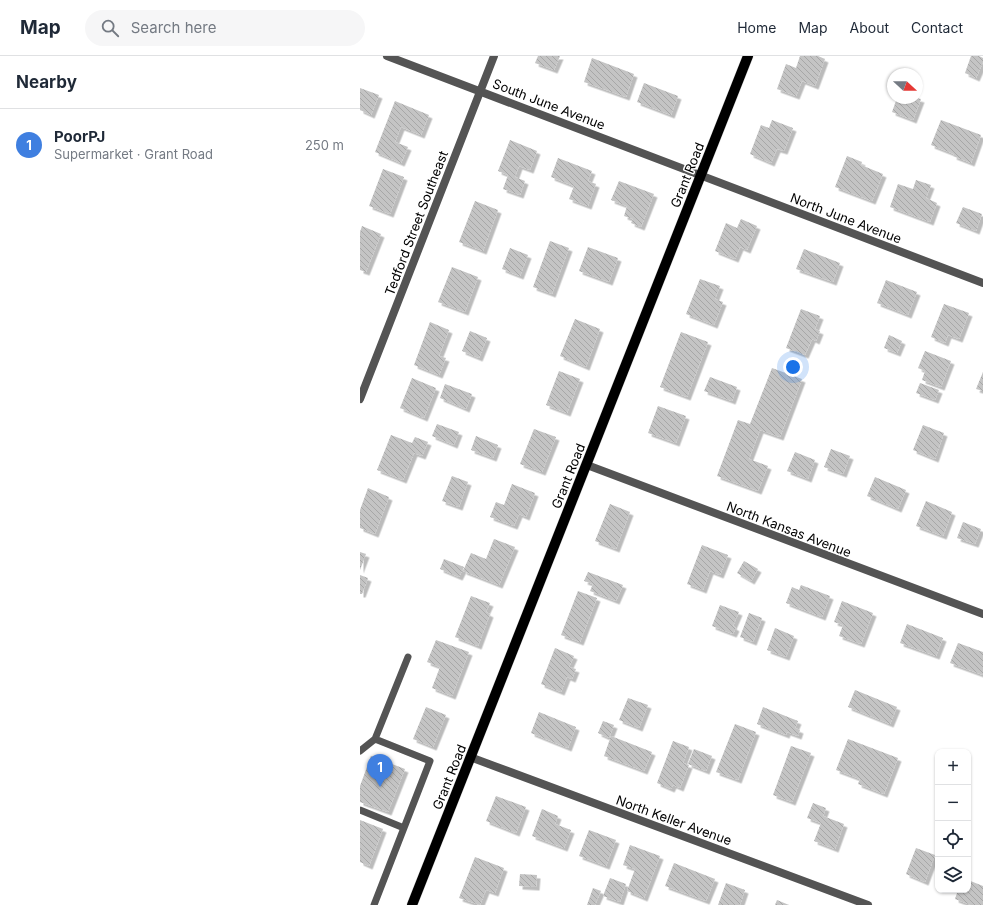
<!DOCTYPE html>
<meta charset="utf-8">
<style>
body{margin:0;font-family:Inter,sans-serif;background:#f6f6f7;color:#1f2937}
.controls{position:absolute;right:12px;bottom:12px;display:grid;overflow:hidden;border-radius:8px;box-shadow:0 1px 3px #0004}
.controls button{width:36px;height:36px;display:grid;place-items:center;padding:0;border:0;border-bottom:1px solid #e0e1e3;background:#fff;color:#1f2937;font:20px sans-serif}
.compass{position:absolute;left:527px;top:12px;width:36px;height:36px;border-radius:50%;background:#fff;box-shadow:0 1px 3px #0004;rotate:111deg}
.you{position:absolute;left:433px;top:311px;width:14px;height:14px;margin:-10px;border:3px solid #fff;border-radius:50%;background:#1a73e8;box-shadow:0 0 0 6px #1a73e833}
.badge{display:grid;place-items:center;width:26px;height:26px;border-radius:50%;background:#b45309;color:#fff;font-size:13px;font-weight:700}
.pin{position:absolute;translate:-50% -33px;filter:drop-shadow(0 1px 2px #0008)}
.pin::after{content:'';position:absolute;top:21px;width:14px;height:12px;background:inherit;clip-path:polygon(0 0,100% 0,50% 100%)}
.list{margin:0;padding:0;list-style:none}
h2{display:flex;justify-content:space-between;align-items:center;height:52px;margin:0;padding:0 16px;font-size:17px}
h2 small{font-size:13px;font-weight:400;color:#747a83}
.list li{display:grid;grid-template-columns:26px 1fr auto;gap:12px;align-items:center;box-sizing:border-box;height:72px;padding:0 16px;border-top:1px solid #e0e1e3}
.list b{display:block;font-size:15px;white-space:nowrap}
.list p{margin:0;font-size:13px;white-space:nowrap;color:#747a83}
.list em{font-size:13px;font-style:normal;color:#747a83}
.icon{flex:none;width:22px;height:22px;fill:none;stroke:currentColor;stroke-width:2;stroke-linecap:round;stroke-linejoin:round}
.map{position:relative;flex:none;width:623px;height:849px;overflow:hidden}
header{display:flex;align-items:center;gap:24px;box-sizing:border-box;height:56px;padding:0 20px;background:#fff;border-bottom:1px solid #e0e1e3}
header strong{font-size:19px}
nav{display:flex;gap:22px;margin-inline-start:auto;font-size:14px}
.search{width:280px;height:36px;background:#f6f6f7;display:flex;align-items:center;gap:10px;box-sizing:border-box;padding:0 14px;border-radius:22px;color:#747a83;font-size:15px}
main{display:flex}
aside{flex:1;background:#fff}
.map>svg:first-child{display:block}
.building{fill:url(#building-back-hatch);filter:url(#shadow)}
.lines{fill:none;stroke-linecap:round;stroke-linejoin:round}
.primary-casing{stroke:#dbdbdb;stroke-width:11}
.lane{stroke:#545454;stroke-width:7}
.street{stroke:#545454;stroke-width:8}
.primary{stroke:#000;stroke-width:10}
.labels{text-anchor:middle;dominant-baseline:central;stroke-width:3;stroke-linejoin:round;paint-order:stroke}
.street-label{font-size:13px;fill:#000;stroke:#fff}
</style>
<header>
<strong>Map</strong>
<div class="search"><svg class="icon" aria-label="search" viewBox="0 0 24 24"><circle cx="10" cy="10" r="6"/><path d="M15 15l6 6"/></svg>Search here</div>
<nav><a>Home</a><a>Map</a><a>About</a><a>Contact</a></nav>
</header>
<main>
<aside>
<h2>Nearby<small></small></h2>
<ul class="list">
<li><span class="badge" style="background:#3f7fe0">1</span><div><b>PoorPJ</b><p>Supermarket · Grant Road</p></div><em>250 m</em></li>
</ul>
</aside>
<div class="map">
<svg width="623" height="849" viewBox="0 0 623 849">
<defs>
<pattern id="building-back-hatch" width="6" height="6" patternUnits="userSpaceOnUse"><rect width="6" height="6" fill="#c4c4c4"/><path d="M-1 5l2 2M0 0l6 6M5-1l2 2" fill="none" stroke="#a7a7a7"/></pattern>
<filter id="shadow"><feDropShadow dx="3.5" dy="3.5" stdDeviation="0" flood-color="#0004"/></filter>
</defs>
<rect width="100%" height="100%" fill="#fff"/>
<path class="building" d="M 178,0 L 200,0 L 194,14 L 175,7 Z
M 440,0 L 458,0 L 465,3 L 455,30 L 442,25 L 436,40 L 417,33 L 426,8 L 436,12 Z
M 611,0 L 619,0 L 623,2 L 623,6 L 616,22 L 605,17 Z
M 232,2 L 274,18 L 266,41 L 224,26 Z
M 284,27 L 318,40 L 311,59 L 277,46 Z
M 0,32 L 19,39 L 11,59 L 0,54 Z
M 537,42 L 557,42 L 561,43 L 553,64 L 532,56 Z
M 35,45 L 69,59 L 61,79 L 41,71 L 35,86 L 48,91 L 41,107 L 15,96 Z
M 412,64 L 433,72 L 424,95 L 417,93 L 411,107 L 390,98 L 401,69 L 409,72 Z
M 581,64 L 621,79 L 611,107 L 593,100 L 594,98 L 571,89 Z
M 150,84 L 177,95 L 170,114 L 159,110 L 155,121 L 165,125 L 160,139 L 143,133 L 148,119 L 138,115 Z
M 487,100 L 502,106 L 501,109 L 523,118 L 512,145 L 475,131 Z
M 198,102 L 232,115 L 228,125 L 236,128 L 228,150 L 209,143 L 214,130 L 191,121 Z
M 23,113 L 44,121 L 30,158 L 9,150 Z
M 556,124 L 571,129 L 566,142 L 577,147 L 570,166 L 530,151 L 538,128 L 553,133 Z
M 259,125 L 294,138 L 281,171 L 271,167 L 273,163 L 264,160 L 267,150 L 251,144 Z
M 115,145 L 138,154 L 123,195 L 99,186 Z
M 603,151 L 622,158 L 616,175 L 596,167 Z
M 381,163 L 397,170 L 387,194 L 380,191 L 375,203 L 355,195 L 366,167 L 377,172 Z
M 2,170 L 21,178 L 6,216 L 0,214 L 0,176 Z
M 190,185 L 209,192 L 192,238 L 173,231 Z
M 228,191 L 258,202 L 249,226 L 219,215 Z
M 150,192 L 168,199 L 160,220 L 142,213 Z
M 444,193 L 480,207 L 473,226 L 436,213 Z
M 92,211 L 118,221 L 105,256 L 78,246 Z
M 340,223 L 360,230 L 355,243 L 363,246 L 354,269 L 326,258 Z
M 526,224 L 557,236 L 548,259 L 517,247 Z
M 584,248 L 609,257 L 599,283 L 588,279 L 585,287 L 571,281 Z
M 441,253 L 460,260 L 455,273 L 460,275 L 456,285 L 452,283 L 445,299 L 426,292 Z
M 215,263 L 240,273 L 226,311 L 200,300 Z
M 70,266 L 89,274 L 79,300 L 86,302 L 79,319 L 54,309 Z
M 110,275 L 127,282 L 119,302 L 102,295 Z
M 321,276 L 348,286 L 327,341 L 300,331 Z
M 529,279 L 542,285 L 537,297 L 524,292 Z
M 565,295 L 591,305 L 581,331 L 562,324 L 565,315 L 558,312 Z
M 412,312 L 442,323 L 420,381 L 400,374 L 389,403 L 408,410 L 398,435 L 357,420 L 378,364 L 390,368 Z
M 199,315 L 220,323 L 207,357 L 186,349 Z
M 623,316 L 623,335 L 616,333 Z
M 350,321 L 377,331 L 372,345 L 344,335 Z
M 52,322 L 76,332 L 64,362 L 40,352 Z
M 560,327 L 579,334 L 575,344 L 556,337 Z
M 85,328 L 112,338 L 106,353 L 80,342 Z
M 298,350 L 326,360 L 316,387 L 288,377 Z
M 77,368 L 99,376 L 94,389 L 72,380 Z
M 563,369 L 584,377 L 575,403 L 553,394 Z
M 174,373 L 196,381 L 182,416 L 160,408 Z
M 31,379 L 52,387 L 55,381 L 68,386 L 62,400 L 54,397 L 43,424 L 17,414 Z
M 116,380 L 138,389 L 133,402 L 111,394 Z
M 471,393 L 490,400 L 483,418 L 464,411 Z
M 435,396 L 455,404 L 448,423 L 427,415 Z
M 92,420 L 108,426 L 99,451 L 82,445 Z
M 515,421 L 546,434 L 538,453 L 507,440 Z
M 152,428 L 175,437 L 166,461 L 159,458 L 154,470 L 130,461 L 136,446 L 144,449 Z
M 8,432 L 29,441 L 15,478 L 0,472 L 0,454 Z
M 566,445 L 592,456 L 583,480 L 556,470 Z
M 250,448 L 270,456 L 256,493 L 235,485 Z
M 603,466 L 621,473 L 615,488 L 597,482 Z
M 134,483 L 155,491 L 139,529 L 103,515 L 111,497 L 126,503 Z
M 342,489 L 368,499 L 360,519 L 350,515 L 343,534 L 327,528 Z
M 0,496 L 6,498 L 0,514 Z
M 84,503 L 104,511 L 99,521 L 80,513 Z
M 384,505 L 398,513 L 391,525 L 377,517 Z
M 228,516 L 263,529 L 256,545 L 230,535 L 233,528 L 224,525 Z
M 0,519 L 8,522 L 2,538 L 0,538 Z
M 441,529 L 470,540 L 462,561 L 426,547 L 432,531 L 439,534 Z
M 218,535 L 237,542 L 220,586 L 201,579 Z
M 111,540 L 130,547 L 126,556 L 130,558 L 118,590 L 95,581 Z
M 482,545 L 513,557 L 501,588 L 479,580 L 483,569 L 474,566 Z
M 360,549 L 379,556 L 373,570 L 376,572 L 373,578 L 352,570 Z
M 389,557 L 402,562 L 393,586 L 380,581 Z
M 547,568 L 583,582 L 576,600 L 540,587 Z
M 415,572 L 434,580 L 426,601 L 407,594 Z
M 76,584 L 109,596 L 92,640 L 72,632 L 80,611 L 67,606 Z
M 598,587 L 623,596 L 623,619 L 590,607 Z
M 195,592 L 214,600 L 209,611 L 216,613 L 212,623 L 207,621 L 201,636 L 181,628 Z
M 495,634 L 537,651 L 530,668 L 488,651 Z
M 268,642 L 288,649 L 279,672 L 259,664 Z
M 66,651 L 86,659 L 73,691 L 53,683 Z
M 403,651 L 438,665 L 435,672 L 440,674 L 438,680 L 427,676 L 426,679 L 397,668 Z
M 179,656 L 216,671 L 208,692 L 171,677 Z
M 243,665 L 254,669 L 249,682 L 238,677 Z
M 375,668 L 396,676 L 378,724 L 356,716 Z
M 251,680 L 292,696 L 284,715 L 244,700 Z
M 488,683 L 538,702 L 524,738 L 498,728 L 500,723 L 476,714 Z
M 313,685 L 329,691 L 323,707 L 329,709 L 320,732 L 313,729 L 311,733 L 297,727 Z
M 431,690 L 451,697 L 432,746 L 413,739 Z
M 334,693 L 352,700 L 346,715 L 328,708 Z
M 11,700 L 45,713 L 28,756 L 0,746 L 0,730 Z
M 136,740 L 166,751 L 156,777 L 126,765 Z
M 453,747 L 466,752 L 463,760 L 484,768 L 475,793 L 454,785 L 461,767 L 447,762 Z
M 182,753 L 198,760 L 195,768 L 211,774 L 204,792 L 172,780 Z
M 0,764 L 23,773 L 9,810 L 0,806 Z
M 229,774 L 256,784 L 246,810 L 219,800 Z
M 270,789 L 300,800 L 284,842 L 267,835 L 275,813 L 263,809 Z
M 556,792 L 575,799 L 565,826 L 546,818 Z
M 115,801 L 144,812 L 135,837 L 126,834 L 120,849 L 99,842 Z
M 314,807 L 355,823 L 346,845 L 305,830 Z
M 160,818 L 177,819 L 176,831 L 159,830 Z
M 250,822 L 266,828 L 260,846 L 243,840 Z
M 608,824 L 623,830 L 623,849 L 611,849 L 595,843 L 598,834 L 608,834 Z
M 366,827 L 385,834 L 380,849 L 358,849 Z
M 233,832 L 241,835 L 235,849 L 227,849 Z
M 417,844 L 429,849 L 415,849 Z"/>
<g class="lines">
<defs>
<path id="primary" d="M 52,849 L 388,0"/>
</defs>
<use href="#primary" class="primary-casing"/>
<path class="lane" d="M 0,695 L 15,683
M 0,754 L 44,772
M 14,849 L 70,705 L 15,683 L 48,601"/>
<path class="street" d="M 27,0 L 623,227
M 0,343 L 134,0
M 227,409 L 623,558
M 110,701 L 508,849"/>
<use href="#primary" class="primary"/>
</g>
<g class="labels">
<g class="street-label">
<text transform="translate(189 48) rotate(21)">South June Avenue</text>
<text transform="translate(327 119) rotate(-68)">Grant Road</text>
<text transform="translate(486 162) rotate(21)">North June Avenue</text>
<text transform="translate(56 167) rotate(-69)">Tedford Street Southeast</text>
<text transform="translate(208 420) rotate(-68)">Grant Road</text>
<text transform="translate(429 473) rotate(21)">North Kansas Avenue</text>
<text transform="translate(89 721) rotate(-68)">Grant Road</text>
<text transform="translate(314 764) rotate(20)">North Keller Avenue</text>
</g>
</g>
</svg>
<div class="controls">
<button>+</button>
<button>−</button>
<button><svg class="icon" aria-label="locate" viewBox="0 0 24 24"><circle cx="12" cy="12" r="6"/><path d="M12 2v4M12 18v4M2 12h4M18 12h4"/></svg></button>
<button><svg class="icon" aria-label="layers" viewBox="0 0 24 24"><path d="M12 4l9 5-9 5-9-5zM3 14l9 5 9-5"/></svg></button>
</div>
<svg class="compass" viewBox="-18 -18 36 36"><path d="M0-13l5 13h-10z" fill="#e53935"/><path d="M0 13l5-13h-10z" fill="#747a83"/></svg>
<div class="you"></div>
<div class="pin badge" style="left:20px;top:731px;background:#3f7fe0">1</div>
</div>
</main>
